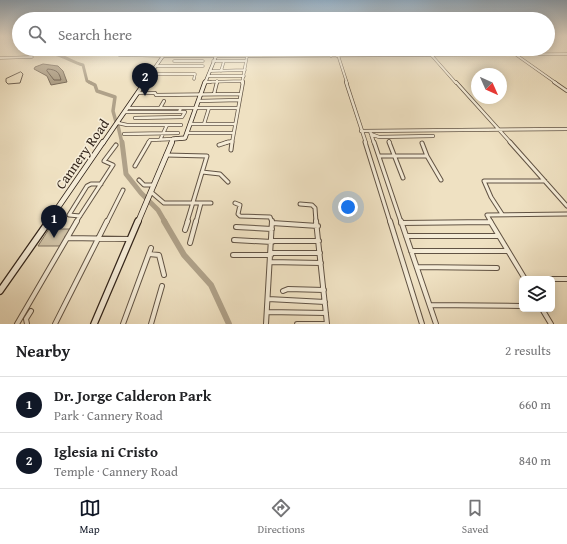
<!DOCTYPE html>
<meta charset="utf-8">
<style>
body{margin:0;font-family:"Gentium Book Plus",serif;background:#f6f6f6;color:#202124}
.controls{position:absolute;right:12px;bottom:12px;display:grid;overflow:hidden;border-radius:6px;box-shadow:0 2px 10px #0003}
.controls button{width:36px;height:36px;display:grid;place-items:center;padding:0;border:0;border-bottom:1px solid #e0e0e0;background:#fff;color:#202124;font:20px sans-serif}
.compass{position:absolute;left:471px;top:68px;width:36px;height:36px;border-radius:50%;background:#fff;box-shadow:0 2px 10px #0003;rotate:135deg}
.you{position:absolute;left:348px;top:207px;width:14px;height:14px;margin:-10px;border:3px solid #fff;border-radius:50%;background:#1a73e8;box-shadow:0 0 0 6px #1a73e833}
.badge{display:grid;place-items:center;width:26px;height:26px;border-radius:50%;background:#111827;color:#fff;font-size:13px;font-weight:700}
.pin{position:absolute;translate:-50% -33px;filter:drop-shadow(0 1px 2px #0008)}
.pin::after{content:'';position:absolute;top:21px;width:14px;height:12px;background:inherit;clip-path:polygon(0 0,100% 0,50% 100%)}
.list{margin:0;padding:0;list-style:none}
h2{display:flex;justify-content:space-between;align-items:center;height:52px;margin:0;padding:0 16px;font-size:17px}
h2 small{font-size:13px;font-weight:400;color:#757577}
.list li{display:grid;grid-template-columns:26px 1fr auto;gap:12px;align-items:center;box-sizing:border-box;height:56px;padding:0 16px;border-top:1px solid #e0e0e0}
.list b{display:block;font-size:15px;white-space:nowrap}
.list p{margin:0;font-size:13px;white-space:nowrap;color:#757577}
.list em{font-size:13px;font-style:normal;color:#757577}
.icon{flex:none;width:22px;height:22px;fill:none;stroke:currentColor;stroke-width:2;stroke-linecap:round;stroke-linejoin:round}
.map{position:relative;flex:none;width:567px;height:324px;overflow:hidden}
.search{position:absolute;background:#fff;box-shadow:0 2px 10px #0003;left:12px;right:12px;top:12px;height:44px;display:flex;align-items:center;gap:10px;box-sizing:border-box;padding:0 14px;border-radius:22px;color:#757577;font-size:15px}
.sheet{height:164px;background:#fff}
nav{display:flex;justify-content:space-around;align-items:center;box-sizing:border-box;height:56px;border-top:1px solid #e0e0e0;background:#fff;font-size:11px;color:#757577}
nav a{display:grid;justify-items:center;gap:2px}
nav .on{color:#111827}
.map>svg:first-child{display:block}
.green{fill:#cfc1a5;stroke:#807260}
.water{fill:#afa189;stroke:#7d6f5d}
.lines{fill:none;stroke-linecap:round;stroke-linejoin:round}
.shore{stroke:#706252;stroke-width:1}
.river-far3{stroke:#afa189;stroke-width:3}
.river-far2{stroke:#afa189;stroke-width:3.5}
.river-far1{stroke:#afa189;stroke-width:5}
.river{stroke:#afa189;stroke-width:6}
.street-far3-casing{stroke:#615344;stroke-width:3}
.street-far2-casing{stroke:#615344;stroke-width:4}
.street-far1-casing{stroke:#615344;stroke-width:5}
.street-casing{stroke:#615344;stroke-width:6}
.secondary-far3-casing{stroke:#32241a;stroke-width:3.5}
.secondary-far2-casing{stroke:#32241a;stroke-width:5}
.secondary-far1-casing{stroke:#32241a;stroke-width:6}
.secondary-casing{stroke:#32241a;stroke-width:8}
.street-far3{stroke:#f5ecd7;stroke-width:2}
.street-far2{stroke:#f5ecd7;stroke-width:2.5}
.street-far1{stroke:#f5ecd7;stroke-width:3}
.street{stroke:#f5ecd7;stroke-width:4}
.secondary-far3{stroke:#f5ecd7;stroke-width:2.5}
.secondary-far2{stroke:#f5ecd7;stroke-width:3.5}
.secondary-far1{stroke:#f5ecd7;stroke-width:4.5}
.secondary{stroke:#f5ecd7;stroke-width:5.5}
.labels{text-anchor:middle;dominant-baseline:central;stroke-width:3.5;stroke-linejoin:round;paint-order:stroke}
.street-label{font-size:14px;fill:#32241a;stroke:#f5ecd7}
</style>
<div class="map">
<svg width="567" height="324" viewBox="0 0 567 324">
<rect width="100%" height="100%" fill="#efe1c2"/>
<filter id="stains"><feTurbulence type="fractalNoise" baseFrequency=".005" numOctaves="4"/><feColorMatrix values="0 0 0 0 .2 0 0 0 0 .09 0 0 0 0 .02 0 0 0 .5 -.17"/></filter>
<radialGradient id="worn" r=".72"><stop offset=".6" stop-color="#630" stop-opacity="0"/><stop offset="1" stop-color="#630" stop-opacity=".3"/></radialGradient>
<path class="green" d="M 49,229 L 71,229 L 60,246 L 38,246 Z"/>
<path class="water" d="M 43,64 L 58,66 L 63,71 L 67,82 L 51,85 L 47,76 L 34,69 L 35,67 Z"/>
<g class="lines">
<path class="shore" d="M 48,69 C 57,70 59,72 61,80 L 54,80 L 47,71 Z
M 21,72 L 23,74 L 20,83 L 8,84 L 6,82 L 6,79 Z"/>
<path class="river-far3" d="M 39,49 C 48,54 52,53 61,56 C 69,59 75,63 83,65 L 87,81 L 91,83"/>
<path class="river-far2" d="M 89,82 L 95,85 L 97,91 L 115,97 L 113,111 L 116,122
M 118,126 L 122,143"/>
<path class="river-far1" d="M 122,142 L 126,174 L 141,193 L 158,210 L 165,222"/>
<path class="river" d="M 164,221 L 184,255 L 211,285 L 229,324"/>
<defs>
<path id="street-far3" d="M 329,49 L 331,56
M 335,49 L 337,56
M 426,49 L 456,83
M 127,51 L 157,52
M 176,51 L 206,51
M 229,51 L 238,51 L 239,49
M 254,51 L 318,51
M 78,54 L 119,53 L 119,55 L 164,56
M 515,54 L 556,83
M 338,55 L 347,83
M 431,55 L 567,54
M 0,58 L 32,57
M 174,61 L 203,61
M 213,61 L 246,61
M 157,66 L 203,66
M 210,71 L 245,70
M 221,71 L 224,61
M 151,74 L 195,74 L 194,79
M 208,76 L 244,76
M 206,82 L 243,81
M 217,83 L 217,81
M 242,83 L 247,56"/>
<path id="street-far2" d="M 206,82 L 210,82
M 346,82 L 366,143
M 456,82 L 511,143
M 554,82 L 567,91
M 138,93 L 155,93 L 156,95 L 240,94
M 214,94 L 217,82
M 199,101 L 239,100
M 128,108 L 238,108
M 160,108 L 164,101
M 125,112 L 179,112
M 135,118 L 182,117 L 185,112 L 179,112 L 181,108
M 118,123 L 127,125 L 181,125
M 190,124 L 235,124
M 204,124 L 209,108
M 361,131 L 567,129
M 370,131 L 374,143
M 187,133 L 233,133
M 124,134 L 178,133
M 371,134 L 379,137 L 433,136
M 160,140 L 167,125
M 389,141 L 390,143
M 148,143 L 150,140 L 173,139
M 225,143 L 232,141
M 232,143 L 243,82"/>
<path id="street-far1" d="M 365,142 L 390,222
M 374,142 L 401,222
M 389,142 L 403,178
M 510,142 L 567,206
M 219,145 L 228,142
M 231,150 L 232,142
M 166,155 L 207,156 L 187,222
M 379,156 L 427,156 L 422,143
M 427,156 L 441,180
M 135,166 L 149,142
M 202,172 L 220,174 L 228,182
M 139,180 L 144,185 L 154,185
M 151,192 L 164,203 L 211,203
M 235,203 L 240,205 L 238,214 L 240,216 L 270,217 L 272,222
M 300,204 L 312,205 L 315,208 L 316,222
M 502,214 L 491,197 L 484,181 L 545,181
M 80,216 L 69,215 L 87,186 L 91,184 L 101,184
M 76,222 L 113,165 L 104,161 L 116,145
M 107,222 L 123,190
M 196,222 L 201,203
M 491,222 L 487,215 L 567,214"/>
<path id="street" d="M 316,221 L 327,324
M 390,221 L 422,324
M 401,221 L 436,324
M 490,221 L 525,279
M 272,223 L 318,226
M 401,223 L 490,222
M 236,227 L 272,229
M 185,230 L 188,221
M 406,236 L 499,236
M 67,238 L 130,239
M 234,240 L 272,242
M 272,241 L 319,241
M 190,243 L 196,221
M 411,251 L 508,251
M 271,253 L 320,253
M 149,254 L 159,255 L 164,275
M 233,255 L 271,255
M 270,262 L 321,263
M 417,267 L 497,268
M 525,279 L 567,279
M 283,291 L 288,289 L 324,290
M 268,299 L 325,302
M 430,305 L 522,306
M 542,309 L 551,324
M 267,312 L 326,313
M 17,324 L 77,221
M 27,324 L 26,319 L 31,311
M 55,324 L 107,221
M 123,324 L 151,248
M 151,324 L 162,286
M 266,324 L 272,221
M 297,324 L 327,324"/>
<path id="secondary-far3" d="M 164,56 L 431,55
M 144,83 L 168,49
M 205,83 L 219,49"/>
<path id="secondary-far2" d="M 103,143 L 145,82
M 171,143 L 173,139 L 185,138 L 205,82"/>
<path id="secondary-far1" d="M 48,222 L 103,142
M 138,222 L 172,142"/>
<path id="secondary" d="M 0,291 L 49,221
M 94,324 L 138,221"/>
</defs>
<use href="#street-far3" class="street-far3-casing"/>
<use href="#street-far2" class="street-far2-casing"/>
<use href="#street-far1" class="street-far1-casing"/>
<use href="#street" class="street-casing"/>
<use href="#secondary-far3" class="secondary-far3-casing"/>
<use href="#secondary-far2" class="secondary-far2-casing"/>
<use href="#secondary-far1" class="secondary-far1-casing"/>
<use href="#secondary" class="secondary-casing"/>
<use href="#street-far3" class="street-far3"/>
<use href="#street-far2" class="street-far2"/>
<use href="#street-far1" class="street-far1"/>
<use href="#street" class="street"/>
<use href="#secondary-far3" class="secondary-far3"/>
<use href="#secondary-far2" class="secondary-far2"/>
<use href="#secondary-far1" class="secondary-far1"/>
<use href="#secondary" class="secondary"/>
</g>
<linearGradient id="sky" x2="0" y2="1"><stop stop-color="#91acc2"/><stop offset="0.44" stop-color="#f8f2e4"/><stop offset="1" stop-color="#f8f2e4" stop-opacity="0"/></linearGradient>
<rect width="567" height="82" fill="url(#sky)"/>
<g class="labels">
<g class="street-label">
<text transform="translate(82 154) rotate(-55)">Cannery Road</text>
</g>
</g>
<rect width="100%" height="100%" filter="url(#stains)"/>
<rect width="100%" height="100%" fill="url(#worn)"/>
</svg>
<div class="controls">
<button><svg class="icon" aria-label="layers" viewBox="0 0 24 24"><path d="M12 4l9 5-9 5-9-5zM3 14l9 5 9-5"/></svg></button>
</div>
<svg class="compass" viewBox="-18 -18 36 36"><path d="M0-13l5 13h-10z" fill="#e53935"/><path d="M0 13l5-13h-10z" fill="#757577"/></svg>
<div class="you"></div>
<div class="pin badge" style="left:54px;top:238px">1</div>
<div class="pin badge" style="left:145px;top:96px">2</div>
<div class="search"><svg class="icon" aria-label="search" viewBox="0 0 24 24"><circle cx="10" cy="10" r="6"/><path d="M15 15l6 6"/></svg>Search here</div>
</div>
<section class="sheet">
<h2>Nearby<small>2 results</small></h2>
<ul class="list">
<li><span class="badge">1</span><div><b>Dr. Jorge Calderon Park</b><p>Park · Cannery Road</p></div><em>660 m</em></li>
<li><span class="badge">2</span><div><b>Iglesia ni Cristo</b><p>Temple · Cannery Road</p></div><em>840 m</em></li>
</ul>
</section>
<nav>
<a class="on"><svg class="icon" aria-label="map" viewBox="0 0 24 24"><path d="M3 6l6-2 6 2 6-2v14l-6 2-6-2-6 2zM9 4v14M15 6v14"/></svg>Map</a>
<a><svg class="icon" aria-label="directions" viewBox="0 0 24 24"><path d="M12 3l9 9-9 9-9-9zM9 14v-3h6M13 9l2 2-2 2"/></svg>Directions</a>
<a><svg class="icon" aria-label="saved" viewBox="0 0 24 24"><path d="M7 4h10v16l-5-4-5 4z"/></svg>Saved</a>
</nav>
